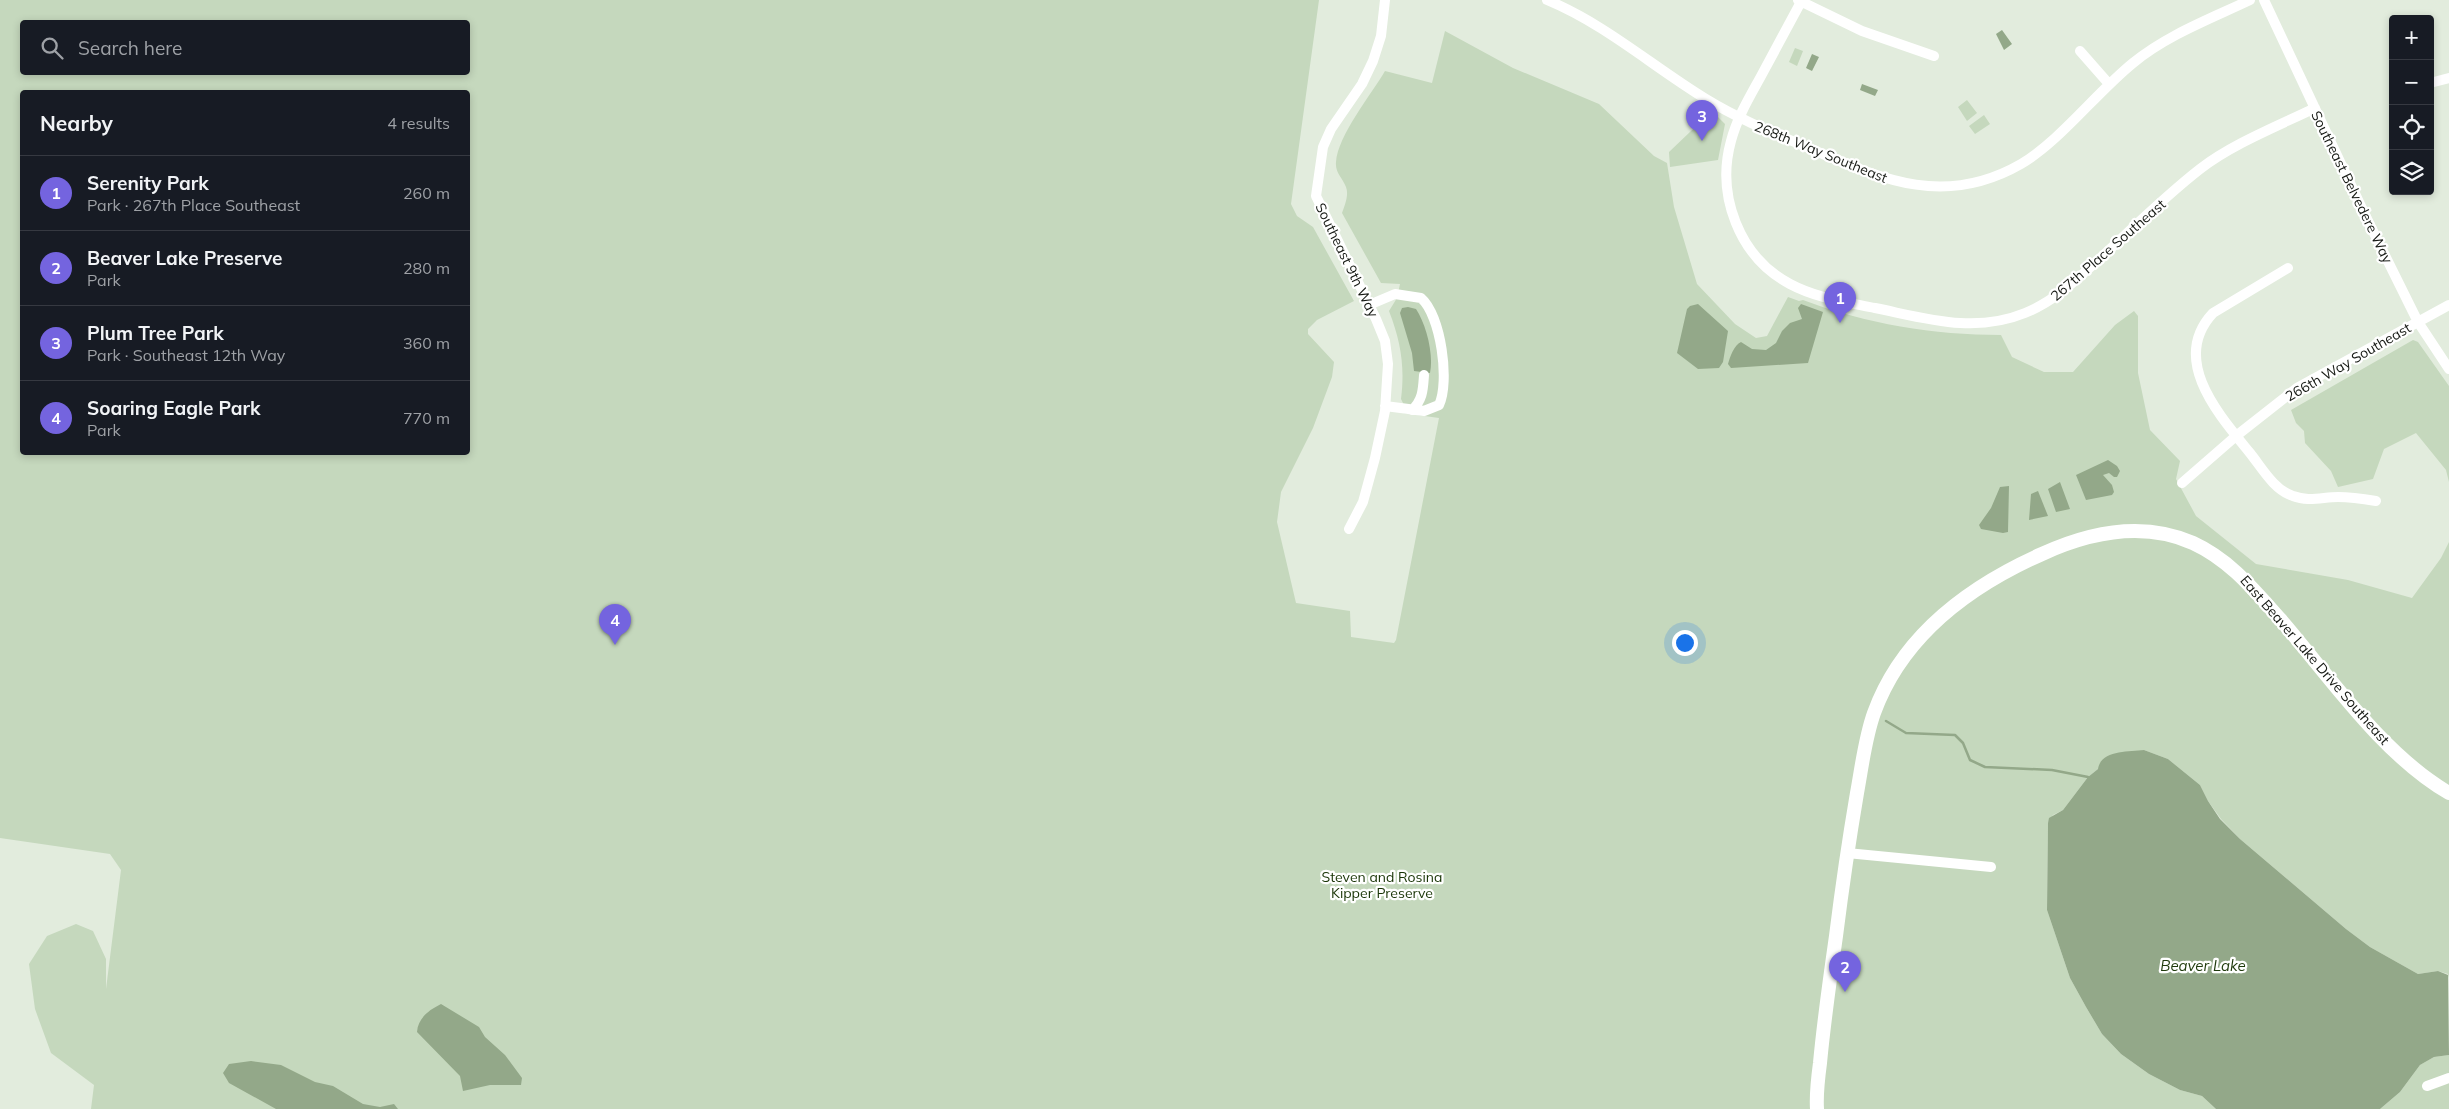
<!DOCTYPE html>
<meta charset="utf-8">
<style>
body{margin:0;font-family:Mulish,sans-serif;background:#242831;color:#f1f3f6}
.controls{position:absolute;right:15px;top:15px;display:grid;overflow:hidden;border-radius:5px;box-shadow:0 2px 8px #0003}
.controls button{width:45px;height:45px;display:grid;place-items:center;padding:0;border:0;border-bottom:1px solid #363941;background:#171b24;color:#f1f3f6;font:25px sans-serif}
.you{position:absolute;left:1684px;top:642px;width:18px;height:18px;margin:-12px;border:4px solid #fff;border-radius:50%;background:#1a73e8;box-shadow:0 0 0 8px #1a73e833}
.badge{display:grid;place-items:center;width:32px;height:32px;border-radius:50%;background:#7464df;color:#fff;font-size:16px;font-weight:700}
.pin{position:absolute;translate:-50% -41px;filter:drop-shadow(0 1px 2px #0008)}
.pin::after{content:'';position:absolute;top:26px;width:18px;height:15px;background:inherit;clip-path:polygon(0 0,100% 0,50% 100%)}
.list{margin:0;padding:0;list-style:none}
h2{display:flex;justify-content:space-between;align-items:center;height:65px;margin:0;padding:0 20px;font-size:21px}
h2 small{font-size:16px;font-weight:400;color:#9ea1a6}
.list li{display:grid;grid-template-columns:32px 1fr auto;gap:15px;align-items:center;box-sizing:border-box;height:75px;padding:0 20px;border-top:1px solid #363941}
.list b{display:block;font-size:19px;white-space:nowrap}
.list p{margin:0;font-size:16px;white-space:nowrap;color:#9ea1a6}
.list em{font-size:16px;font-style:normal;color:#9ea1a6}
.icon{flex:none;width:28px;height:28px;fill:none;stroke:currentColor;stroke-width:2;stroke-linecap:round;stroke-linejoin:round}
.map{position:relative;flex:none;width:2449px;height:1109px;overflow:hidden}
.search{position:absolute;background:#171b24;box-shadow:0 2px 8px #0003;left:20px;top:20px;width:450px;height:55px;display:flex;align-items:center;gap:12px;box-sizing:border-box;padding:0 18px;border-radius:5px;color:#9ea1a6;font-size:19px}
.panel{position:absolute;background:#171b24;box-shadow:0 2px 8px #0003;left:20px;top:90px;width:450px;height:365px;border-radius:5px}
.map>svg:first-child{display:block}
.green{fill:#c5d8bd;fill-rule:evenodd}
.water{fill:#93a889}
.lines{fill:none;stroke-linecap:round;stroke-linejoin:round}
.stream{stroke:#93a889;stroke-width:2.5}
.street{stroke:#fff;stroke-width:10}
.secondary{stroke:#fff;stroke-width:14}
.labels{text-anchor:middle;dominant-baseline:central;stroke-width:4.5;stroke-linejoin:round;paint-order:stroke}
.street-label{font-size:14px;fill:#151813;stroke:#fff}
.park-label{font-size:14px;fill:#173304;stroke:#fff}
.water-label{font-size:15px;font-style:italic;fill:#1e390b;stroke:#fff}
</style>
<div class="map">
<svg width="2449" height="1109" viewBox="0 0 2449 1109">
<rect width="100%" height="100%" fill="#e2ecdd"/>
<path class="green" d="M 0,0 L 1319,0 L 1291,204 L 1297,216 L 1313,227 L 1354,301 L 1317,320 L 1308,329 L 1308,334 L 1334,362 L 1332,377 L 1313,428 L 1281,492 L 1277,522 L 1296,603 L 1350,611 L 1351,637 L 1394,643 L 1396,640 L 1439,418 L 1403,413 L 1404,405 L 1401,399 C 1405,367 1401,342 1389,311 L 1397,298 L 1400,284 L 1381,283 L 1342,213 C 1345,205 1349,195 1346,187 C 1342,177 1335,173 1336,162 C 1338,135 1371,95 1385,71 L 1432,83 L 1445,31 L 1513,68 L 1599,104 L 1654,156 L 1667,163 L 1674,207 L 1697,284 L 1735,324 L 1756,338 L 1767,336 L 1788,297 L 1799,301 L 1803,300 C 1866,324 1934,335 2001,335 L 2012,357 L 2044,372 L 2073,372 L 2115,325 L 2134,311 L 2138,316 L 2138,373 L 2150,430 L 2180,461 L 2176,479 L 2196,516 L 2256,564 L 2348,580 L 2412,598 L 2441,558 L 2449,542 L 2449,978 L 2448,974 L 2438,971 L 2418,974 L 2370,947 L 2346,929 L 2240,839 L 2221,819 L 2208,801 L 2200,785 L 2168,759 L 2144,750 L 2098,769 L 2088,777 L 2063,810 L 2053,815 L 2048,823 L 2047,910 L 2070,978 L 2086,1007 L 2102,1034 L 2121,1054 L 2149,1074 L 2180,1090 L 2202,1096 L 2216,1109 L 91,1109 L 94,1085 L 51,1053 L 35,1009 L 29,964 L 47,936 L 76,924 L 93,931 L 106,959 L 106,989 L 121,870 L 110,854 L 0,838 ZM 22,22 L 468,22 L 468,72 L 22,72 ZM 22,92 L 468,92 L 468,452 L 22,452 Z
M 1795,48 L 1803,51 L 1797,66 L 1789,62 Z
M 1967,100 L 1977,113 L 1967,121 L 1958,107 Z
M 1712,111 L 1725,124 L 1718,160 L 1670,167 L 1669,152 Z
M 1984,115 L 1990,124 L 1975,134 L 1969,126 Z
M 2413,340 L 2418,342 L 2449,386 L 2449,482 L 2446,470 L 2416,433 L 2384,449 L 2373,479 L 2338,487 L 2331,471 L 2305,443 L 2304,431 L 2296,423 L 2291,410 Z
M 2449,1055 L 2449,1109 L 2380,1109 L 2400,1092 L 2420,1065 L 2434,1057 Z"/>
<path class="water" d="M 2002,30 L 2012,44 L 2004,50 L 1996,34 Z
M 1812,54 L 1819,57 L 1812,71 L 1806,68 Z
M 1862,84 L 1878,90 L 1875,96 L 1860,90 Z
M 1698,304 L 1728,331 L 1723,362 L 1719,368 L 1698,369 L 1677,353 L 1687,309 L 1690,306 Z
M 1801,304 L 1823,312 L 1808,363 L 1731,368 L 1728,364 C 1730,357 1734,345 1741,342 L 1752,349 L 1766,350 L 1776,343 L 1782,331 L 1790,323 L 1802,319 L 1798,308 Z
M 1408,307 L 1416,309 C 1426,324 1434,354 1430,373 L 1414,371 L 1412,353 L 1400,313 L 1402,308 Z
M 2108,460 L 2117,466 L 2120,471 L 2117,477 L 2114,477 L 2109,473 L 2103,475 L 2112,485 L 2114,492 L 2112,495 L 2086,500 L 2076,475 Z
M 2060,482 L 2070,509 L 2056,512 L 2048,489 Z
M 2009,486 L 2008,532 L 2003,533 L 1981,529 L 1979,525 L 1991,508 L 2000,487 Z
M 2038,491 L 2048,516 L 2029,520 L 2031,494 Z
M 2144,750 L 2168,759 L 2200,785 L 2208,801 L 2220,819 L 2240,839 L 2346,929 L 2370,947 L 2418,974 L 2438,971 L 2448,975 L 2449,1055 L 2434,1057 L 2420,1065 L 2400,1092 L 2380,1109 L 2216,1109 L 2202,1096 L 2180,1090 L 2149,1074 L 2121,1054 L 2102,1034 L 2086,1007 L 2070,978 L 2047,910 L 2048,823 L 2049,818 L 2063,810 L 2088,777 L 2098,769 C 2101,750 2128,752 2144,750 Z
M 441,1004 L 479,1027 L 485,1037 L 505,1055 L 522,1078 L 521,1085 L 490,1085 L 463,1091 L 460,1076 L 417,1032 C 418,1018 429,1010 441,1004 Z
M 251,1061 L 281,1065 L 315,1082 L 333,1086 L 363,1104 L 380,1107 L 394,1104 L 398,1109 L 276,1109 L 229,1083 L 223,1073 L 229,1064 Z"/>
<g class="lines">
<path class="stream" d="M 1886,721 L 1906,733 L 1955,735 L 1963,743 L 1970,760 L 1985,767 L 2052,770 L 2088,777"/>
<path class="street" d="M 1547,0 C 1605,24 1652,66 1706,99 C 1737,118 1771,132 1804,146 C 1879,178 1943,209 2021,164 C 2060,141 2096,93 2133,63 C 2167,35 2210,19 2250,0
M 1798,0 L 1862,31 L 1934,56
M 1802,0 C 1788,26 1774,52 1760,78 C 1749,98 1737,118 1731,141 C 1716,195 1739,257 1790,284 C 1816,298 1846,302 1875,308 C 1925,318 1974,334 2025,313 C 2053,302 2074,282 2096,262 C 2130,231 2164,197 2200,169 C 2232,144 2278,126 2315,108
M 2264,0 L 2366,217 L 2418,322 L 2449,369
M 2080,51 L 2109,84
M 2430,83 L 2449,78
M 2288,268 L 2213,313 C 2169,360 2220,416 2250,453 C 2262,468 2274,490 2293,496 C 2308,502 2323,497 2338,497 C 2351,497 2364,499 2376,501
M 1369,305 L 1395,294 L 1421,298 C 1441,315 1450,382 1439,405 L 1424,411 L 1385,406
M 1412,410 C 1423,400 1423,389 1424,375
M 2182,483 L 2236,436 L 2297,388 L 2449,305
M 1349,529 L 1363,502 L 1375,458 L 1385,411 L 1388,364 L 1385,341 L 1376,319 L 1316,196 L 1323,147 L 1331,129 L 1362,84 L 1373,61 L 1381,36 L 1385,0
M 1847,853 L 1991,867
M 2427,1086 L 2449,1078"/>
<path class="secondary" d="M 1817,1109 C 1816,1094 1818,1078 1820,1063 C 1824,1020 1830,978 1836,936 C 1842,888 1849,840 1857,793 C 1862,766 1865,738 1874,713 C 1902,636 1970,586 2042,554 C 2090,532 2143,521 2193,543 C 2230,560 2254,590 2280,619 C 2330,677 2383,755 2449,793"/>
</g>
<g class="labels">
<g class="street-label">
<text transform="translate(1821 152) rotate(22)">268th Way Southeast</text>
<text transform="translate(2352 187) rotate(64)">Southeast Belvedere Way</text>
<text transform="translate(2108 250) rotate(-41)">267th Place Southeast</text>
<text transform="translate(1347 260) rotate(64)">Southeast 9th Way</text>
<text transform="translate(2348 362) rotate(-30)">266th Way Southeast</text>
<text transform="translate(2315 660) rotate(49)">East Beaver Lake Drive Southeast</text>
</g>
<g class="park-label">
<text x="1382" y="877">Steven and Rosina<tspan x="1382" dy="16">Kipper Preserve</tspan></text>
</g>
<g class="water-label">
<text x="2203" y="965">Beaver Lake</text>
</g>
</g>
</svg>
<div class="controls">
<button>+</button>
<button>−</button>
<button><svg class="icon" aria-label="locate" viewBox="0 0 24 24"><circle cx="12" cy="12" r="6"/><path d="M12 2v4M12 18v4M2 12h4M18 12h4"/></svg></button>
<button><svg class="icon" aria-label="layers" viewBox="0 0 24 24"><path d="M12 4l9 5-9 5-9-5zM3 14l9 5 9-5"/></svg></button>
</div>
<div class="you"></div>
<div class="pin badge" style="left:1840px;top:323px">1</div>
<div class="pin badge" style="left:1845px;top:992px">2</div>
<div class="pin badge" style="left:1702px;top:141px">3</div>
<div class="pin badge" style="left:615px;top:645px">4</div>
<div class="search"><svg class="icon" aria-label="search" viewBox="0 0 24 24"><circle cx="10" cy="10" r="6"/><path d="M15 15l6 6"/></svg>Search here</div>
<section class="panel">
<h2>Nearby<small>4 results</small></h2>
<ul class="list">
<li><span class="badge">1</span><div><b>Serenity Park</b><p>Park · 267th Place Southeast</p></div><em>260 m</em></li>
<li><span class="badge">2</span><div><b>Beaver Lake Preserve</b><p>Park</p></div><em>280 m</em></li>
<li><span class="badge">3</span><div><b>Plum Tree Park</b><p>Park · Southeast 12th Way</p></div><em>360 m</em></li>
<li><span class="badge">4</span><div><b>Soaring Eagle Park</b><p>Park</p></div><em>770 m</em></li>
</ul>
</section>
</div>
